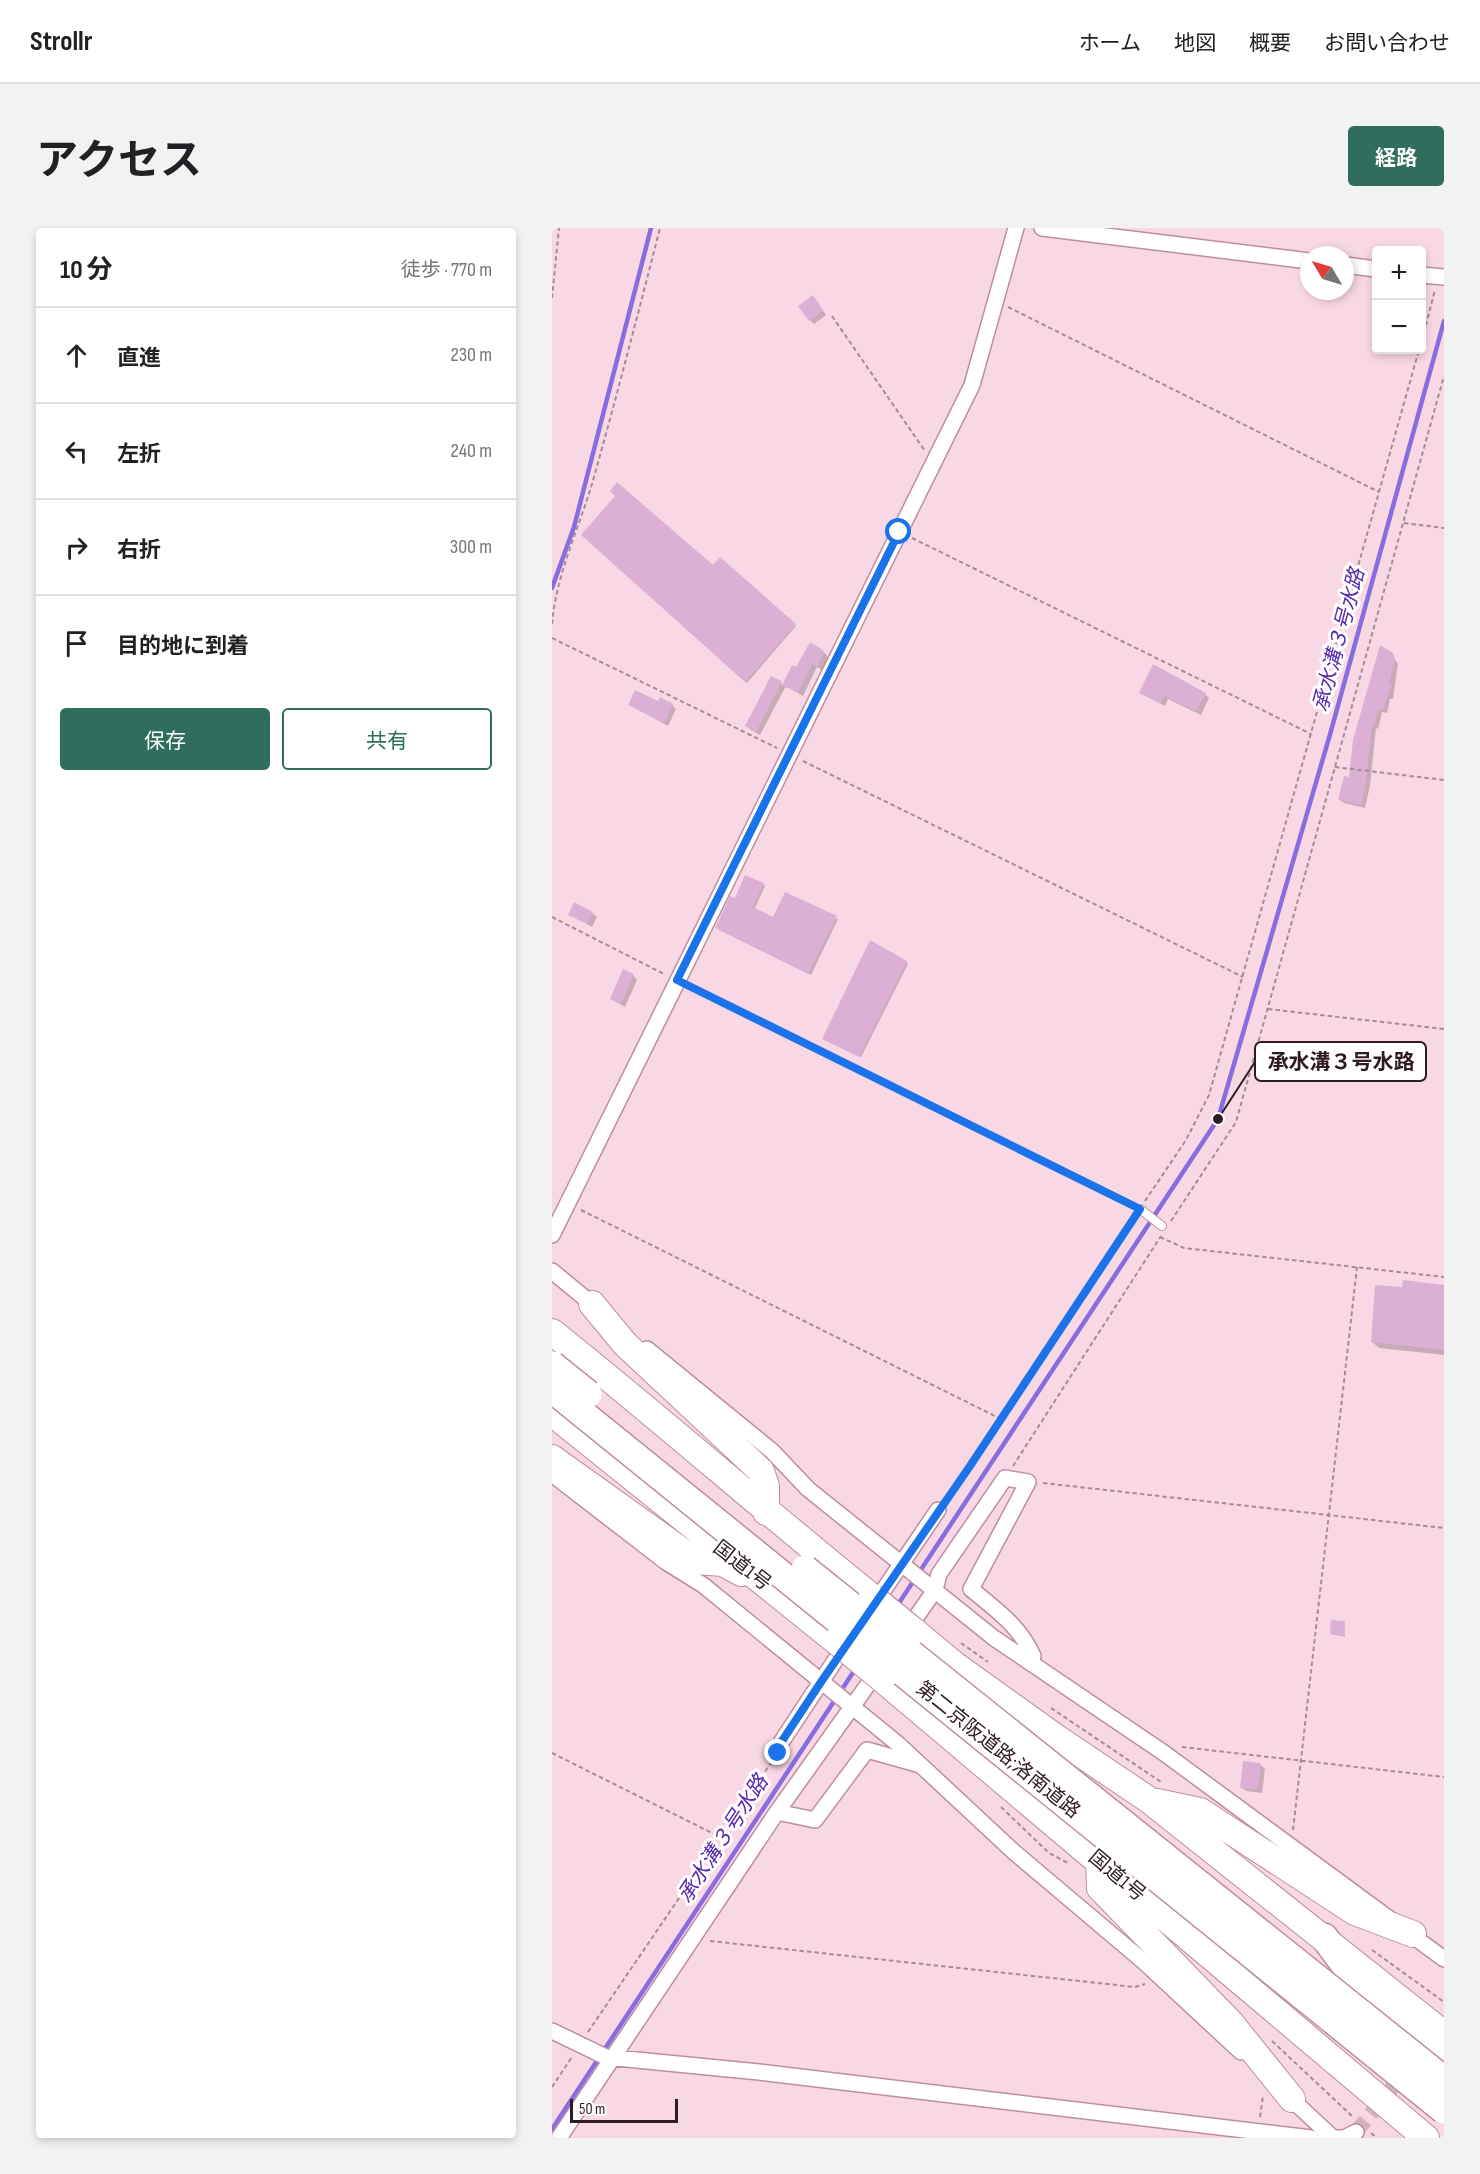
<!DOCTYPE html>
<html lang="ja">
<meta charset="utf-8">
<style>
body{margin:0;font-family:"Sofia Sans Condensed","Noto Sans JP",sans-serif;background:#f2f2f2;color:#202124}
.controls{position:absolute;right:18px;top:18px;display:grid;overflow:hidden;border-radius:6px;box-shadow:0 3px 9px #0003}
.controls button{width:54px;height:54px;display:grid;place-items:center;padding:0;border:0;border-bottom:2px solid #e0e0e0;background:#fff;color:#202124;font:30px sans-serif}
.compass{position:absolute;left:748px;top:18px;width:54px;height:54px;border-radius:50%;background:#fff;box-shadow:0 3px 9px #0003;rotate:308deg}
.scale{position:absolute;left:18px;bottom:15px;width:108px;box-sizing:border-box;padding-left:6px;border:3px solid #2f1b24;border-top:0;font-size:16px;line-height:21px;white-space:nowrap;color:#2f1b24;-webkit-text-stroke:4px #fff;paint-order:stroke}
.stop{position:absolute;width:18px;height:18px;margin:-14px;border:4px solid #1a73e8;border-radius:50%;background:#fff}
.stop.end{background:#1a73e8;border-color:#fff;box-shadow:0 2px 6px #0008}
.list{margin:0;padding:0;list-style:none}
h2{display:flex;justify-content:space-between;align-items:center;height:78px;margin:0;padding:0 24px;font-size:26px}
h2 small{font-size:20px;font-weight:400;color:#757577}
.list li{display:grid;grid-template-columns:39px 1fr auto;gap:18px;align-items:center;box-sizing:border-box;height:96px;padding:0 24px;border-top:2px solid #e0e0e0}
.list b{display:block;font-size:22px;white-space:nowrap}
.list em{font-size:20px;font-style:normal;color:#757577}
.actions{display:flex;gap:12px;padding:18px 24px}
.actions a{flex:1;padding:14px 0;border:2px solid #2f6e5c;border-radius:6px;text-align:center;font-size:21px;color:#2f6e5c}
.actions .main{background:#2f6e5c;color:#fff}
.icon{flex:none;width:33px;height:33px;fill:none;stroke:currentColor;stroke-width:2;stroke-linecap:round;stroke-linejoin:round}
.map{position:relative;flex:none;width:892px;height:1910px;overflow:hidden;border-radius:6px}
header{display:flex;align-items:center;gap:36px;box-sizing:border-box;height:84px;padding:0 30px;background:#fff;border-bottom:2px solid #e0e0e0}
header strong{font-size:28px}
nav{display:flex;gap:33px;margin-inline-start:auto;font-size:21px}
.intro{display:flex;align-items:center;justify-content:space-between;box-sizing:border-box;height:144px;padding:0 36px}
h1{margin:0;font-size:42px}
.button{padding:15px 27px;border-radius:6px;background:#2f6e5c;color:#fff;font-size:21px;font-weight:700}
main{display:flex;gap:36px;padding:0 36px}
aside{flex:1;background:#fff;border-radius:6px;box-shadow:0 3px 9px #0003}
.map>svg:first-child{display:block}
.shadow{fill:#0003}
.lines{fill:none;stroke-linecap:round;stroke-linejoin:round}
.stream{stroke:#886ddf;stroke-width:4.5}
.building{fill:#dbb0d4}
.minor-tunnel{stroke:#d1b2be;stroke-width:15;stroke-dasharray:15 8;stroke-linecap:butt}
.service-casing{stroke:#bf8ca2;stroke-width:10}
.minor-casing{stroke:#bf8ca2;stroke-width:18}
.trunk-casing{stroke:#bf8ca2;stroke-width:28}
.motorway-casing{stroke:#bf8ca2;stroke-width:30}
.path{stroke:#a68b96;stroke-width:2;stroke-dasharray:4.5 3;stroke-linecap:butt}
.service{stroke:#fff;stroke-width:8}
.minor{stroke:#fff;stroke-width:15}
.trunk{stroke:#fff;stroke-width:26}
.motorway{stroke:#fff;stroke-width:27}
.trunk-bridge-casing{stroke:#bf8ca2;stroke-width:28;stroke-linecap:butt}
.motorway-bridge-casing{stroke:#bf8ca2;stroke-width:30;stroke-linecap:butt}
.trunk-bridge{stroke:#fff;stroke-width:26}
.motorway-bridge{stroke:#fff;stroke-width:27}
.route{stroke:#1a73e8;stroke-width:8}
.labels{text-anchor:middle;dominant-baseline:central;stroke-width:6;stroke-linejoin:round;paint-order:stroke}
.street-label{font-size:20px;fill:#2f1b24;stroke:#fff}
.water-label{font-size:21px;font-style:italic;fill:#5729b0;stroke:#fff}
.leader{fill:none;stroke:#2f1b24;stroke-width:2}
.callout-dot{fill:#2f1b24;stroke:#fff;stroke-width:2}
.callout{fill:#fff;stroke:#2f1b24;stroke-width:2}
.callout-label{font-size:21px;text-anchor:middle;font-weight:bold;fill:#2f1b24}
</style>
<header>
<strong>Strollr</strong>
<nav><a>ホーム</a><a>地図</a><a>概要</a><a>お問い合わせ</a></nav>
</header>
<div class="intro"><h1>アクセス</h1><a class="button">経路</a></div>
<main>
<aside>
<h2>10 分<small>徒歩 · 770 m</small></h2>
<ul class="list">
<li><svg class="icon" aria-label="ahead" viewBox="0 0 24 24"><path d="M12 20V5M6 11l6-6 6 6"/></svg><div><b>直進</b></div><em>230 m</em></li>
<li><svg class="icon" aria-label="left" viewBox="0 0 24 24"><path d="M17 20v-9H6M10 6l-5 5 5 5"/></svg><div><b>左折</b></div><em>240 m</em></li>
<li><svg class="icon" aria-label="right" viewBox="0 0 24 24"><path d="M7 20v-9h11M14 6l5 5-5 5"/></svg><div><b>右折</b></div><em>300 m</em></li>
<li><svg class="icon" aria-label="arrive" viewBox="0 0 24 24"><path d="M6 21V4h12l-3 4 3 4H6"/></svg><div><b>目的地に到着</b></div></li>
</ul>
<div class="actions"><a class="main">保存</a><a>共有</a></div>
</aside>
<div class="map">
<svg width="892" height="1910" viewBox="0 0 892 1910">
<rect width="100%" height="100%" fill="#f9d8e5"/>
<path class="shadow" d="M 265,73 L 274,87 L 262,96 L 258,92 Z
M 31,307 L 161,339 L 168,332 L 244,398 L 195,455 Z
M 270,423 L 275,427 L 275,433 L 270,442 L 265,439 L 251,468 L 234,458 L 208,507 L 199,502 L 194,498 L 229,455 L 231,457 L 245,441 Z
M 840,427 L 846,436 L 841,471 L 838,471 L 835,485 L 830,484 L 826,501 L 824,500 L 818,558 L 813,580 L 792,575 L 787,571 L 798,551 Z
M 588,465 L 653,466 L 657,470 L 649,487 L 616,471 L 613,478 Z
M 78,477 L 120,477 L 124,481 L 116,498 Z
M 211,656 L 213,658 L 202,682 L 221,691 L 286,691 L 259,747 L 166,701 L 183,672 Z
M 40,685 L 45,689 L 40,699 L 17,686 Z
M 354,734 L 356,736 L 309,829 L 274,812 Z
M 81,747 L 85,752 L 73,779 L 59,771 Z
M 892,1058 L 892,1127 L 827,1120 L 820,1114 L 851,1061 Z
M 792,1395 L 793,1409 L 779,1406 Z
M 708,1536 L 713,1541 L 710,1565 L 694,1563 L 689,1559 Z"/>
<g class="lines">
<path class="stream" d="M 0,360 L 22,299 L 99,0
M 345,1378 L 666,891 L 779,503 L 892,93
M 0,1901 L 304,1440"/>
</g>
<path class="building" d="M 261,67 L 271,83 L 257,93 L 246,78 Z
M 65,254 L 161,337 L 168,329 L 244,396 L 193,454 L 29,307 L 63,268 L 58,263 Z
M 258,414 L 271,422 L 269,426 L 271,427 L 265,439 L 260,436 L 246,465 L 230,457 L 240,437 L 244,439 Z
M 828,417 L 841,425 L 843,431 L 837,456 L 840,456 L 831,482 L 826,481 L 822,498 L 820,497 L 814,553 L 809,577 L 786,571 L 792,548 L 797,549 L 801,512 Z
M 601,436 L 654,465 L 644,483 L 612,468 L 608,475 L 587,465 Z
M 219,448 L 230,453 L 204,504 L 193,498 Z
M 83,462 L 106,473 L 108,469 L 121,476 L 112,495 L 76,477 Z
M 193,647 L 212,655 L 201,679 L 221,689 L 233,664 L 285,688 L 256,746 L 163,700 L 178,668 L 183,670 Z
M 22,674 L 41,684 L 35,696 L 16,687 Z
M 318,712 L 355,733 L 307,829 L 270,811 Z
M 71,741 L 82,746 L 69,776 L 58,771 Z
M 851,1052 L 892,1057 L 892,1122 L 819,1114 L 823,1057 L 850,1059 Z
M 779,1392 L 793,1393 L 792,1408 L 778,1406 Z
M 691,1533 L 709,1535 L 706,1561 L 688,1560 Z"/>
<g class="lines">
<path class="minor-tunnel" d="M 804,1904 L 854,1843"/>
<defs>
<path id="service" d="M 588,981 L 610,998"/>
<path id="minor" d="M 490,0 L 757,33
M 793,37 L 824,41
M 870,47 L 892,49
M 0,1007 L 420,157 L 464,0
M 0,1043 L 46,1081
M 95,1121 L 220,1223 L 256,1261 L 442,1410 L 612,1525 L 892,1731
M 0,1246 L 114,1334 L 151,1357 L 346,1516 L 462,1624 L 591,1733 L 689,1824
M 320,1379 L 386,1282
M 353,1405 L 383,1362 L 387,1346 L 453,1250 L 476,1254 L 419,1361 C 443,1381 468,1398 481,1428 L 479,1434
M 230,1513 L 296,1413
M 225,1584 L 263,1592 L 315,1522 L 365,1536
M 0,1803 L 54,1829 L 207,1844 L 759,1910
M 735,1867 L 781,1910
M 7,1910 L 225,1584 L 327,1441
M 773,1910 L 792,1910 L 804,1904"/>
<path id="trunk" d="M 40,1076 L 73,1116 L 209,1243 L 214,1258 L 214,1284
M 0,1104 C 108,1190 212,1282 320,1369
M 0,1185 L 284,1413
M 0,1230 L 144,1333 L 171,1335 L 189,1345
M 362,1403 L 403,1437 L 502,1508 L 597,1572 L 892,1806
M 330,1451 L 874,1910
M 605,1574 L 648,1583 L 803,1684 L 861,1706
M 547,1633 L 548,1660 L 678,1794 L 740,1871"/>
<path id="motorway" d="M 772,1709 L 801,1748 L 892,1834"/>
</defs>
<use href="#service" class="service-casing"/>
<use href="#minor" class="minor-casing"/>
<use href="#trunk" class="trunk-casing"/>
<use href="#motorway" class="motorway-casing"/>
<path class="path" d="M 0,70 L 7,0
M 456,79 L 827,264
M 280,88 L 373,223
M 870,112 L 883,62
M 852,295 L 892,300
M 360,310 L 759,506
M 0,396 C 4,348 26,302 40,256 C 64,171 86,86 108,0
M 0,410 L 225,520
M 251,533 L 691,749
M 783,539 L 892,552
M 0,689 L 112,746
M 139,759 L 577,976
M 716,781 L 892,801
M 593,973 L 634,912 L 657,867 L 867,122
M 29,982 L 449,1191
M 619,993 L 684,894 L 892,148
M 608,1009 L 632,1020 L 892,1049
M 461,1238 L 609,1008
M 491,1255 L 892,1300
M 394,1270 L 582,991
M 409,1415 L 436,1434
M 499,1480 L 609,1554
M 630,1519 L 892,1549
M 0,1525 L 168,1609
M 449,1579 L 497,1625 L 516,1635
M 741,1602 L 805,1039
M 158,1713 L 583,1759 L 593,1756
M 820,1722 L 892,1774
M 36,1804 L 225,1526
M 720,1813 L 801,1889
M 0,1859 L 20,1829
M 708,1889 L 711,1868
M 819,1905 L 825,1910"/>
<use href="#service" class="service"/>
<use href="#minor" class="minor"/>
<use href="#trunk" class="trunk"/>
<use href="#motorway" class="motorway"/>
<defs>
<path id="trunk-bridge" d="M 320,1369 L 362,1403
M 284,1413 L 330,1451"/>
<path id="motorway-bridge" d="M 0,1137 L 36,1166
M 0,1161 L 892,1882
M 253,1341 L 892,1852"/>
</defs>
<use href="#trunk-bridge" class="trunk-bridge-casing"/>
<use href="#motorway-bridge" class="motorway-bridge-casing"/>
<use href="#trunk-bridge" class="trunk-bridge"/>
<use href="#motorway-bridge" class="motorway-bridge"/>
</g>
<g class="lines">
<path class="route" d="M 226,1525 L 230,1513 L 269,1454 L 418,1238 L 588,981 L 125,752 L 347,304"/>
</g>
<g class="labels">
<g class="street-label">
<text transform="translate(190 1338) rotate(38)">国道1号</text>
<text transform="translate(446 1522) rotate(39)">第二京阪道路;洛南道路</text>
<text transform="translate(565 1648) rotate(40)">国道1号</text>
</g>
<g class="water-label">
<text transform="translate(787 412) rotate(-75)">承水溝３号水路</text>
<text transform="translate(171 1611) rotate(-57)">承水溝３号水路</text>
</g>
</g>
<path class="leader" d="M666 891L703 834"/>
<circle class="callout-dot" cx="666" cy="891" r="6"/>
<rect class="callout" x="703" y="814" width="171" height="39" rx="6"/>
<g class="callout-label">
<text x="789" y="841">承水溝３号水路</text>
</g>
</svg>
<div class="controls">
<button>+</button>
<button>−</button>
</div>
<svg class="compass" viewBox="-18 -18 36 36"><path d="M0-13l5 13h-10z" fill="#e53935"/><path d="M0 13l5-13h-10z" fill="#757577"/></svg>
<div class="scale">50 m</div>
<div class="stop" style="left:347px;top:304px"></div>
<div class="stop end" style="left:226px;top:1525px"></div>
</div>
</main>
